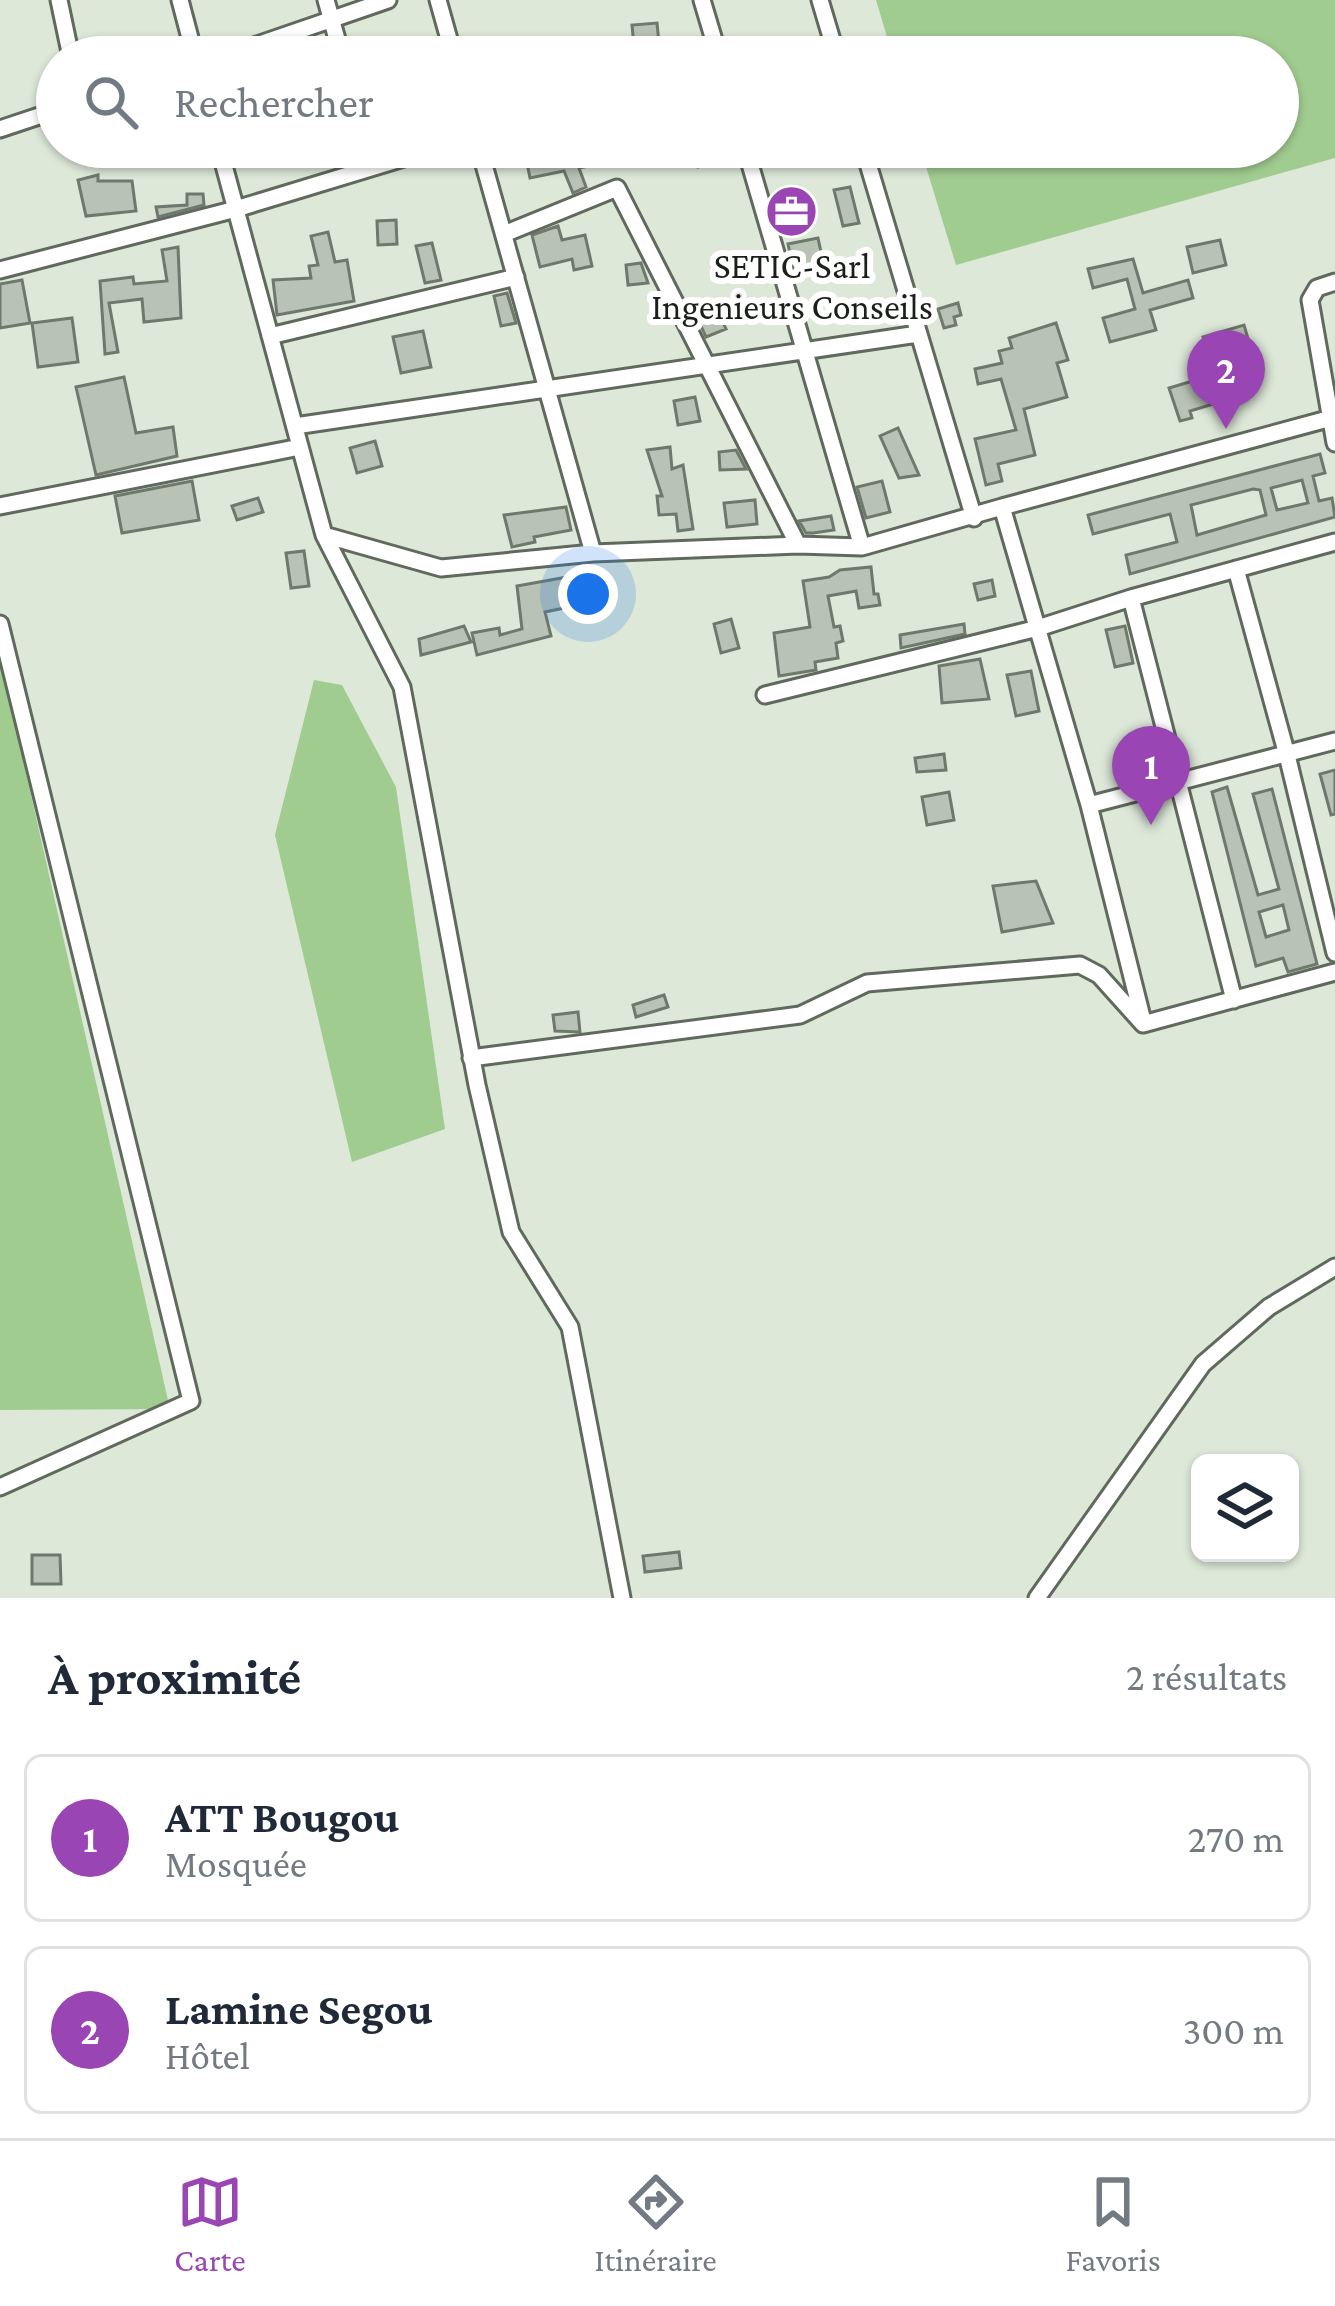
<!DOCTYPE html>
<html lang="fr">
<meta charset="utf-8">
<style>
body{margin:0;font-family:"Crimson Pro",serif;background:#f2f2f3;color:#1f2937}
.controls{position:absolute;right:36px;bottom:36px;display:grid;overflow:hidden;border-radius:18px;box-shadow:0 3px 9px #0004}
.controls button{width:108px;height:108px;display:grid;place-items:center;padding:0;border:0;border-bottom:3px solid #e0e1e3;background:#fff;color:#1f2937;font:60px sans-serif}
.you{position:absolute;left:588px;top:594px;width:42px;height:42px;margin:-30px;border:9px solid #fff;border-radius:50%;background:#1a73e8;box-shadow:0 0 0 18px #1a73e833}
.badge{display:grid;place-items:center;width:78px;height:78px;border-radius:50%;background:#9945b4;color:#fff;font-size:39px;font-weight:700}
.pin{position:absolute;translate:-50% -99px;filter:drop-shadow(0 3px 6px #0008)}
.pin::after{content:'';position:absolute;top:63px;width:42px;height:36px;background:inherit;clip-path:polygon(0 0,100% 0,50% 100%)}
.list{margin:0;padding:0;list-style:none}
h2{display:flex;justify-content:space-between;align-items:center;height:156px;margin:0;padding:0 48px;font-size:51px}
h2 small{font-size:39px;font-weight:400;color:#747a83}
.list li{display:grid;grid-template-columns:78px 1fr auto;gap:36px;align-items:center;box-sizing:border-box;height:168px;margin:0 24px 24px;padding:0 24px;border:3px solid #e0e1e3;border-radius:18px}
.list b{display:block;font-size:45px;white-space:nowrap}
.list p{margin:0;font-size:39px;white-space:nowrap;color:#747a83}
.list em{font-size:39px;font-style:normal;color:#747a83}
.icon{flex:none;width:66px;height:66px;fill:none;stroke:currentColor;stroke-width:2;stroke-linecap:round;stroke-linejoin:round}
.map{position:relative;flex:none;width:1335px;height:1598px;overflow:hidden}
.search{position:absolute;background:#fff;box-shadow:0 3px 9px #0004;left:36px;right:36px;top:36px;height:132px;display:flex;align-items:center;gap:30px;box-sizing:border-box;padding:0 42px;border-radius:66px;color:#747a83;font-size:45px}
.sheet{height:540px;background:#fff}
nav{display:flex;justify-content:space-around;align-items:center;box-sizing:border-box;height:168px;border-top:3px solid #e0e1e3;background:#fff;font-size:33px;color:#747a83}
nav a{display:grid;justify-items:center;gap:6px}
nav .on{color:#9945b4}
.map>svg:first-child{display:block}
.green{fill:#a1cc90}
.building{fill:#b9c3b5;stroke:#6f786c;stroke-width:3;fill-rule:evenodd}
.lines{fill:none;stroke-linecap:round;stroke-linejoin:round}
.street-casing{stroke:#60695d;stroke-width:21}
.street{stroke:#fff;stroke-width:15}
.labels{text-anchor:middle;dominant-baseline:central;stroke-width:12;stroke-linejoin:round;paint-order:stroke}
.poi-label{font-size:36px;fill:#1b1f1a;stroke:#fff}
</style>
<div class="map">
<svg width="1335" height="1598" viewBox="0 0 1335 1598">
<rect width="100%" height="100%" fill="#dde8d9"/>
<path class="green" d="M 876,0 L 1335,0 L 1335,158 L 956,265 L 920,147 L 1278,147 L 1278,57 L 893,57 Z
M 0,658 L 170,1409 L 0,1410 Z
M 314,680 L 342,685 L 396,787 L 445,1129 L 352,1162 L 275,835 Z"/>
<path class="building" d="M 657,23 L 659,43 L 634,46 L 632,25 Z
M 583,147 L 588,166 L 579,168 L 586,187 L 573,193 L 564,171 L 530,178 L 527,163 Z
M 693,147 L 722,147 L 726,160 L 698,167 Z
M 98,175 L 98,181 L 132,181 L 136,211 L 86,216 L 78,180 Z
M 850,187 L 859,223 L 843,226 L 834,190 Z
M 187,194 L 203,194 L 204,205 L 158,217 L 156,207 L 187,205 Z
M 396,220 L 397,244 L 378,245 L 377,221 Z
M 558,226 L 562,240 L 585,235 L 592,266 L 574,270 L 572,259 L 540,267 L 532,235 Z
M 328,232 L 335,262 L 347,260 L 354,301 L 277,315 L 273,280 L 311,278 L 309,266 L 318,265 L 311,236 Z
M 818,238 L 824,266 L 794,272 L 788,244 Z
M 1220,240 L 1226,265 L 1193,273 L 1187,247 Z
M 432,243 L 441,280 L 425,283 L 416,246 Z
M 178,247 L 181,318 L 144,322 L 142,299 L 109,303 L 118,352 L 105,354 L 100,281 L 133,277 L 134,284 L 167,281 L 162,250 Z
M 1133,259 L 1143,293 L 1188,280 L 1193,298 L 1150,310 L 1156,330 L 1110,342 L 1103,318 L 1135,309 L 1127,279 L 1093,288 L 1088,269 Z
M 641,263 L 648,283 L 628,285 L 626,265 Z
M 22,280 L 30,323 L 0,328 L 0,284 Z
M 507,293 L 516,323 L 501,326 L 494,296 Z
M 958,303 L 961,315 L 954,317 L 956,325 L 944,328 L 938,309 Z
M 717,309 L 726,329 L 706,337 L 697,317 Z
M 72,318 L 78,362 L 38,367 L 32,323 Z
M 1056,323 L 1068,360 L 1057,363 L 1067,397 L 1024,409 L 1035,455 L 998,464 L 1002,481 L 986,485 L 975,439 L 1016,430 L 1001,379 L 978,384 L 975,369 L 1002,363 L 999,351 L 1012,348 L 1009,338 Z
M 1244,325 L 1254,359 L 1214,370 L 1203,337 Z
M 423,331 L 431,367 L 401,373 L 393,337 Z
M 1213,375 L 1220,402 L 1190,411 L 1192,418 L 1180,421 L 1169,388 Z
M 124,377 L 136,433 L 173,427 L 177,456 L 96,475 L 76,387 Z
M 695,397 L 700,421 L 678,425 L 674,401 Z
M 898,428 L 919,475 L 899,478 L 880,436 Z
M 375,441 L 382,466 L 357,473 L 350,448 Z
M 670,447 L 672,469 L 683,465 L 693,529 L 678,531 L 676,514 L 659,515 L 657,496 L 662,496 L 647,450 Z
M 736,450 L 746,469 L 720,470 L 719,452 Z
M 1320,454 L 1325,473 L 1313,476 L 1319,501 L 1332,498 L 1335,517 L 1130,574 L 1126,555 L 1177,542 L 1170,514 L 1093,534 L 1088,515 ZM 1302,480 L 1308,503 L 1277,510 L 1271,488 ZM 1253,489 L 1260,490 L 1266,515 L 1197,535 L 1191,505 Z
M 192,481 L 199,520 L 122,533 L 115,496 Z
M 882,481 L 890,512 L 866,518 L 857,487 Z
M 258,498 L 263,512 L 237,520 L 232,506 Z
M 755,500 L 757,524 L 727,527 L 724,503 Z
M 566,507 L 571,530 L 534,537 L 535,542 L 512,547 L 504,515 Z
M 831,516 L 834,530 L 813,533 L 806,533 L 799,521 Z
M 304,551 L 309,586 L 291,588 L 286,553 Z
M 871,567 L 874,594 L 878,594 L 880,605 L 859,608 L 856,591 L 828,596 L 834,627 L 840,626 L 843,641 L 836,643 L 838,658 L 815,662 L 816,670 L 779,676 L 774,633 L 810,627 L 803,581 L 829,577 L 840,570 Z
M 578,575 L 584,604 L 545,612 L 551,636 L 477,655 L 472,633 L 499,628 L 500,635 L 522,629 L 517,586 Z
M 992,580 L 995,596 L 978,600 L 974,584 Z
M 731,619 L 739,648 L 721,653 L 714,624 Z
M 964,624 L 965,634 L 901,648 L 900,635 Z
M 464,626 L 471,642 L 421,655 L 419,639 Z
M 1125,626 L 1133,663 L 1115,667 L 1106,630 Z
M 980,659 L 989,699 L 942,703 L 939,666 Z
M 1031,671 L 1039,711 L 1016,716 L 1007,675 Z
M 944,754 L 946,770 L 917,772 L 915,758 Z
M 1335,770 L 1335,814 L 1331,815 L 1320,774 Z
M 1227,787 L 1258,895 L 1279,889 L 1253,794 L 1272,789 L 1317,964 L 1288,972 L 1283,958 L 1256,966 L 1212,792 ZM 1283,905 L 1289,930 L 1266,937 L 1259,912 Z
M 949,792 L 954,820 L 927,825 L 922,797 Z
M 1036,881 L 1053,923 L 1002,932 L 993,886 Z
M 664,995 L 668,1007 L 636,1017 L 633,1005 Z
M 578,1012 L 580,1032 L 555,1031 L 553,1015 Z
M 679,1552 L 681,1568 L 645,1572 L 643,1556 Z
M 32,1555 L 60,1555 L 61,1584 L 32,1584 Z"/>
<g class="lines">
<defs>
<path id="street" d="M 59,0 L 71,57
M 180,0 L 195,57
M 326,0 L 342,57
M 438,0 L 454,57
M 702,0 L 719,57
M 820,0 L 837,57
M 222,57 L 388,0
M 0,129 L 57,110
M 219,147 L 324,535 L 402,687 L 477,1085 L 511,1232 L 570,1327 L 622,1598
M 479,147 L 593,553
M 745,147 L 862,547
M 863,147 L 974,518
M 504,234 L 617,188 L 798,545
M 0,270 L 236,209 L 440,147
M 1335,282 L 1317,288 L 1310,300 L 1335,443
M 270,336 L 516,277
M 295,426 L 918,334
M 0,506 L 300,447
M 324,535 L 441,568 L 593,553 L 798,545 L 862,547 L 1002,507
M 1236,569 L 1287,755 L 1335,953
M 1131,598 L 1234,1000
M 0,624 L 191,1401 L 0,1487
M 765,695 L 1038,628 L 1131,598 L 1335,542
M 1089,805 L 1335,741
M 1143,1021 L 1089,805 L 1002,507 L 1335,417
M 471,1058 L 800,1015 L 867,983 L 1080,965 L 1099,975 L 1143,1024 L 1335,972
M 1037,1598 L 1203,1364 L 1269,1307 L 1335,1267"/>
</defs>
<use href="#street" class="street-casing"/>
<use href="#street" class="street"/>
</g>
<defs>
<symbol id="office-disc" viewBox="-11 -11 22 22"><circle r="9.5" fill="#9945b4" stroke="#fff"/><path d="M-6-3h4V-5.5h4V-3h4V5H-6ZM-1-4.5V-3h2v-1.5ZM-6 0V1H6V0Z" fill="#fff"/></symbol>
</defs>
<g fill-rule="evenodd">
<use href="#office-disc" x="762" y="182" width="59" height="59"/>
</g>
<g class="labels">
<g class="poi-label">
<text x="792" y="266">SETIC-Sarl<tspan x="792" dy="41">Ingenieurs Conseils</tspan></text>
</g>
</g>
</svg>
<div class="controls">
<button><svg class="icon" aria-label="layers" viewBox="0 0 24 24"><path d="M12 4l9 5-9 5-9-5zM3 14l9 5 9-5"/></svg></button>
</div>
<div class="you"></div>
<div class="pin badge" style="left:1151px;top:825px">1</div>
<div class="pin badge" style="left:1226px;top:429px">2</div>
<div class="search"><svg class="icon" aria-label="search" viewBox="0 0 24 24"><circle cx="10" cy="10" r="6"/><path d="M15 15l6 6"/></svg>Rechercher</div>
</div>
<section class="sheet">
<h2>À proximité<small>2 résultats</small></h2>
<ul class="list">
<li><span class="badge">1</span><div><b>ATT Bougou</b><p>Mosquée</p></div><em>270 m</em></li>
<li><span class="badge">2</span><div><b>Lamine Segou</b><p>Hôtel</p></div><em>300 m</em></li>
</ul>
</section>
<nav>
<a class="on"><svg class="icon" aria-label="map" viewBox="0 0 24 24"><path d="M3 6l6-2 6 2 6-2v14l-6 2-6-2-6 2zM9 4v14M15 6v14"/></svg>Carte</a>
<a><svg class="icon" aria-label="directions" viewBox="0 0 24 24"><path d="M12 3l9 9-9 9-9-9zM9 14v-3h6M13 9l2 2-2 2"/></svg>Itinéraire</a>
<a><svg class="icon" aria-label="saved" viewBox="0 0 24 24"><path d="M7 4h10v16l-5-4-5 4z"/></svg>Favoris</a>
</nav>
